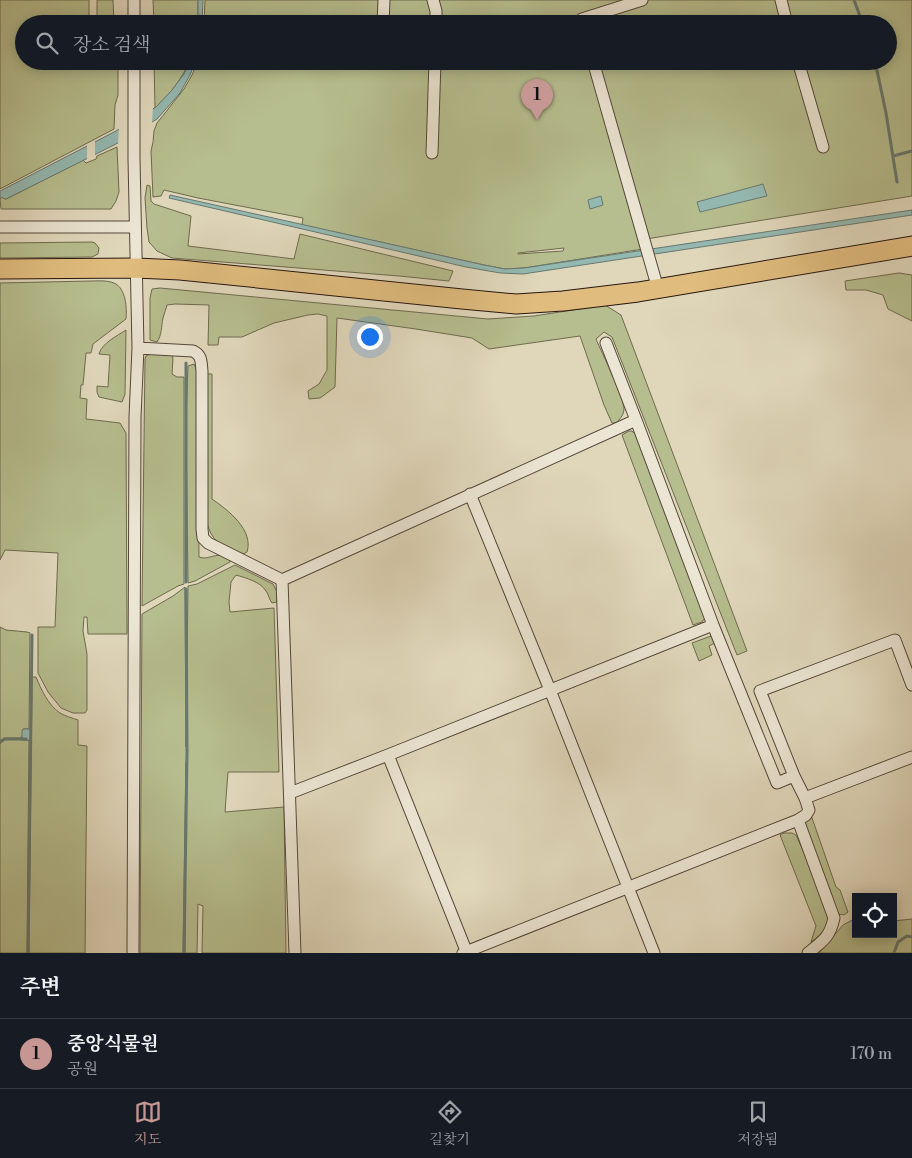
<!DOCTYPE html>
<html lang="ko">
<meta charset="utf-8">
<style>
body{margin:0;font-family:"Libre Bodoni","Noto Serif KR",serif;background:#242831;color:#f1f3f6}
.controls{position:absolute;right:15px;bottom:15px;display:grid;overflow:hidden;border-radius:0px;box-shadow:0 2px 12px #0003}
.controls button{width:45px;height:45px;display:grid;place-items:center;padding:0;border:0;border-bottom:1px solid #363941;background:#171b24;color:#f1f3f6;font:25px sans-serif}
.you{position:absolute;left:369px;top:336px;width:18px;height:18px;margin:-12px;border:4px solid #fff;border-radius:50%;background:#1a73e8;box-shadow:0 0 0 8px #1a73e833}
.badge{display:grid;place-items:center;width:32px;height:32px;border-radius:50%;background:#c59692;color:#111;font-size:16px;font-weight:700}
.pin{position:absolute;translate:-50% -41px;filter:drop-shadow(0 1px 2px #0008)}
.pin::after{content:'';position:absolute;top:26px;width:18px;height:15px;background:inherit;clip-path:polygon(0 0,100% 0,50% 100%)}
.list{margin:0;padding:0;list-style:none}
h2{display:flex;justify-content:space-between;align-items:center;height:65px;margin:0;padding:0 20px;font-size:21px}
h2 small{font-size:16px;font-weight:400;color:#9ea1a6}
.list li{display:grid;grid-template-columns:32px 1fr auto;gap:15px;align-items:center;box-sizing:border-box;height:70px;padding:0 20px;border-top:1px solid #363941}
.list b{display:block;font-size:19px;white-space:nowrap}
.list p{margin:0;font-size:16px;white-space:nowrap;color:#9ea1a6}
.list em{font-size:16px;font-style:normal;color:#9ea1a6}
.icon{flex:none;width:28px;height:28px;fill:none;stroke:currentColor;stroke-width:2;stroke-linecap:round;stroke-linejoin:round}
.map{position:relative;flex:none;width:912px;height:953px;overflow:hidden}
.search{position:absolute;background:#171b24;box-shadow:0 2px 12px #0003;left:15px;right:15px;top:15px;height:55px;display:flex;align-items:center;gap:12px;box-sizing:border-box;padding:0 18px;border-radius:28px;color:#9ea1a6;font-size:19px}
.sheet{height:135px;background:#171b24}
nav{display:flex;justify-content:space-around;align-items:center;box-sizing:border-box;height:70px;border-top:1px solid #363941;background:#171b24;font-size:14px;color:#9ea1a6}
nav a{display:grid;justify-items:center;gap:2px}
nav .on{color:#c59692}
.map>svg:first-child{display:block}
.green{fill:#b6bd8e;stroke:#6e6a4e;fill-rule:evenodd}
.water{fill:#94b9b2;stroke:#687870}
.pier{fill:#e0d7bb}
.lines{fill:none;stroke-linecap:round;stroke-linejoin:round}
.stream{stroke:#687870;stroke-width:3}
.minor-casing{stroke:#554639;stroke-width:13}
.primary-casing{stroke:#27160e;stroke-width:21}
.minor{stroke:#ebe5d3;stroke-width:11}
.primary{stroke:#e0bc7e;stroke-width:19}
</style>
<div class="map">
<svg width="912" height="953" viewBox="0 0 912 953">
<rect width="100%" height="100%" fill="#e0d7bb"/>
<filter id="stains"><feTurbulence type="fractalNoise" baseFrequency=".004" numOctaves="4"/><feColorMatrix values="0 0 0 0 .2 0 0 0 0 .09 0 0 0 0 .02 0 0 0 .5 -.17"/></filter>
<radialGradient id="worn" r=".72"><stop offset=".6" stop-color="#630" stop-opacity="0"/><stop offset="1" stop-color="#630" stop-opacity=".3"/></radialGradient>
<path class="green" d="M 0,0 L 89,0 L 89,20 L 97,20 L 97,0 L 113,0 L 114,24 L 24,24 L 24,61 L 118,61 L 118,95 L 115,105 L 114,129 L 0,189 Z
M 153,0 L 198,0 L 198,24 L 154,24 Z
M 205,0 L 912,0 L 912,196 L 640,240 L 643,249 L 524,268 L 505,269 L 484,265 L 302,225 L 303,218 L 198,198 L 164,190 L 161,196 L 153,197 L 151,151 L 153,142 L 154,131 L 157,123 L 184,89 L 192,75 L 198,61 L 888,61 L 888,24 L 204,24 ZM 564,248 L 563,251 L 518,254 L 518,253 Z
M 154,61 L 190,61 C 181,79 170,96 155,108 Z
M 117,147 L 119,192 L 116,201 L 111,209 L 1,209 L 0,199 L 2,197 L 6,199 L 83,160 L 86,163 L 96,159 L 97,156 Z
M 147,185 L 150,186 L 151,201 L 154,204 L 191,216 L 188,246 L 294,259 L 300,234 L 453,271 L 449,281 L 399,276 L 172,258 L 157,251 L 149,242 L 147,228 L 145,198 Z
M 92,242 L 95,243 L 99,248 L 98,254 L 92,257 L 0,258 L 0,243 Z
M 899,273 L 912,275 L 912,321 L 888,309 L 883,295 L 866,290 L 846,290 L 845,281 Z
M 90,281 C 97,281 107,280 114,283 C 126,288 127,308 126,319 L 93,344 L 91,353 L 86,353 L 83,385 L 81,385 L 80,398 L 87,399 L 86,419 L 120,423 L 126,433 L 127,634 L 88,634 L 87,617 L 84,617 L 83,631 L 87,654 L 87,710 L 85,713 L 73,713 L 61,708 L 48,692 L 38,673 L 38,627 L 55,627 L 58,553 L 5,550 L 0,560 L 0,283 Z
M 160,288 L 488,319 L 534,316 L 605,305 L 621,315 L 747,651 L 737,655 L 612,337 L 604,332 L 596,339 C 601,351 625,400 624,410 C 623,416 620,419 616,423 L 612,423 L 604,405 L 580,336 L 489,349 L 472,338 L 416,329 L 337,318 L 335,387 L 320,398 L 309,399 L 308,391 L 319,384 L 327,370 L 327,316 L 318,314 L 308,315 L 274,323 L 242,337 L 219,337 L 218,345 L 208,345 L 209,305 L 175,304 L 167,305 C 166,309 164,314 163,318 C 161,327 162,335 157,342 L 150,340 L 150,298 L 152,289 Z
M 126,330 L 125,394 L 122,402 L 99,397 L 97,392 L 97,386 L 108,387 L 110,355 L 99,354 C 102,343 117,336 126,330 Z
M 150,354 L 171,354 L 173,358 L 172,374 L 177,377 L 184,377 L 184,584 L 178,586 L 142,606 L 145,359 L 146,356 Z
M 194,364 L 197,371 L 199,557 C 210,561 216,550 230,559 L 230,562 L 195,581 L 188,583 L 186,421 L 188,366 Z
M 206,374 L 212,374 L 212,499 C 228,510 254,530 247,552 L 243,554 C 224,546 213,545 207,523 Z
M 629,431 L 632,431 L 635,434 L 706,611 L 707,615 L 702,622 L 693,625 L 622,435 Z
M 235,565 L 273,584 L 278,594 L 277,602 L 272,603 C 269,599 269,595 266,591 C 261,582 246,578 236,575 L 231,582 L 229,602 L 230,612 L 274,608 L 279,772 L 228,772 L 225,812 L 284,807 L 286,953 L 202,953 L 203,906 L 198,904 L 197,953 L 185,953 L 186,762 L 183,953 L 140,953 L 142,614 L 173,596 L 185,587 L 186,747 L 188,586 L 197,584 Z
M 0,627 L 6,630 L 27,632 L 30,633 L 29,729 L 23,729 L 22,738 L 4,738 L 0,741 Z
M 711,636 L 716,639 L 717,642 L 709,646 L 712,655 L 699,661 L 692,643 Z
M 32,677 L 36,677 C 41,689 48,705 60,713 C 65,716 72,718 78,720 L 78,745 L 87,746 L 85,953 L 29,953 Z
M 5,739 L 29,740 L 27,953 L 0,953 L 0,744 Z
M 811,815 L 836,887 L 840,890 L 848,912 L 844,915 L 838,914 L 802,822 Z
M 784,833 L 792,833 L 796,835 C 803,851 832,912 828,926 C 825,934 818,937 811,942 L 816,926 L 780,835 Z
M 856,918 L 856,934 L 893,934 L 893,921 L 912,919 L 912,953 L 819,953 L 843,925 Z"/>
<path class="water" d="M 198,0 L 203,0 L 202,24 L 198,24 Z
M 190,61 L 196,61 L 190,75 L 180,93 L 157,119 L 116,144 L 6,199 L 0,197 L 0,191 L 116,131 L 156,107 L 172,90 L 184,74 Z
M 763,184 L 767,196 L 700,212 L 697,202 Z
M 170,195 L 484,265 L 505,269 L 524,268 L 912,210 L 912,215 L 523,274 L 500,273 L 466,267 L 169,198 Z
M 601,196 L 603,205 L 590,209 L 588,200 Z
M 23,729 L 31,729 L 31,740 L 22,740 L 22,731 Z"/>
<path class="pier" d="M 153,106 L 152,124 L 118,145 L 119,126 Z
M 95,141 L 95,157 L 87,161 L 87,144 Z"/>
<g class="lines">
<path class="stream" d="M 854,0 L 863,24
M 875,61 L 886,113 L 897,182
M 893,156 L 912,151
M 186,363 L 186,582
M 0,742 L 5,739 L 26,739
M 28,953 L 32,635
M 184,953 L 187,752 L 186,589
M 894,953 L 898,942 L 907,936 L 912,937"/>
<defs>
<path id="minor" d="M 134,0 L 134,24
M 433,0 L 436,11 L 436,24
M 781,0 L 787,24
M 383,24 L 384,0
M 583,24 L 582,19 L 642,0
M 593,61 L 658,289
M 798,61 L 823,147
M 432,153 L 435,61
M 0,227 L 135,227
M 606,343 L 636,420
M 138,348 L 193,351 C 202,355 201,362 202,371 L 202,529 L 203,538 L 208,543 L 282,580 L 636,420 L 713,625 L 777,783 L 794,776
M 470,494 L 550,690 L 654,953
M 282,580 L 295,953
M 912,685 L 895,640 L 760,691 L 794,776 L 805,798 L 912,757
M 388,755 L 467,953
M 290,793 L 388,755 L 713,625
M 798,820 L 834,918 C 830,937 823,941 808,953
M 133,953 L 135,417 L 138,348 L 134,159 L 134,61
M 463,953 L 798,820 L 806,815 L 809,810 L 805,798"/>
<path id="primary" d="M 0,269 L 136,268 L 180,270 L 462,299 L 516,304 L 563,301 L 638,292 L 912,246"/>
</defs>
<use href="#minor" class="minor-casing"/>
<use href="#primary" class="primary-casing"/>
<use href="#minor" class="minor"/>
<use href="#primary" class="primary"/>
</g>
<rect width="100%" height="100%" filter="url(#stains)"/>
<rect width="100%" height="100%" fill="url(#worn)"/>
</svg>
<div class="controls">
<button><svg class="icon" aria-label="locate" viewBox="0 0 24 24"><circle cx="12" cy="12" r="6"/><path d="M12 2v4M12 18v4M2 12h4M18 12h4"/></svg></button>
</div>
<div class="you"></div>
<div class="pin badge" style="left:537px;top:120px">1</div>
<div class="search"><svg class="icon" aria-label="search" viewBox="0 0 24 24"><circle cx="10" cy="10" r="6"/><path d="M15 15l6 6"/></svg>장소 검색</div>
</div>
<section class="sheet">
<h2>주변<small></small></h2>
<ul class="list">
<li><span class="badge">1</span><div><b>중앙식물원</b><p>공원</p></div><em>170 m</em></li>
</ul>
</section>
<nav>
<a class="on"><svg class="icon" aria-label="map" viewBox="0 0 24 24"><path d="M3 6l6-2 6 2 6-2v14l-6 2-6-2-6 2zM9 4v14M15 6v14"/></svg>지도</a>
<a><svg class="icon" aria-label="directions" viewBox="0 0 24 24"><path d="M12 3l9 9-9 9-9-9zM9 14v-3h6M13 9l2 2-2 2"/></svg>길찾기</a>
<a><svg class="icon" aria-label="saved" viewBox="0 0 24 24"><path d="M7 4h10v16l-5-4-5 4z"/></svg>저장됨</a>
</nav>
